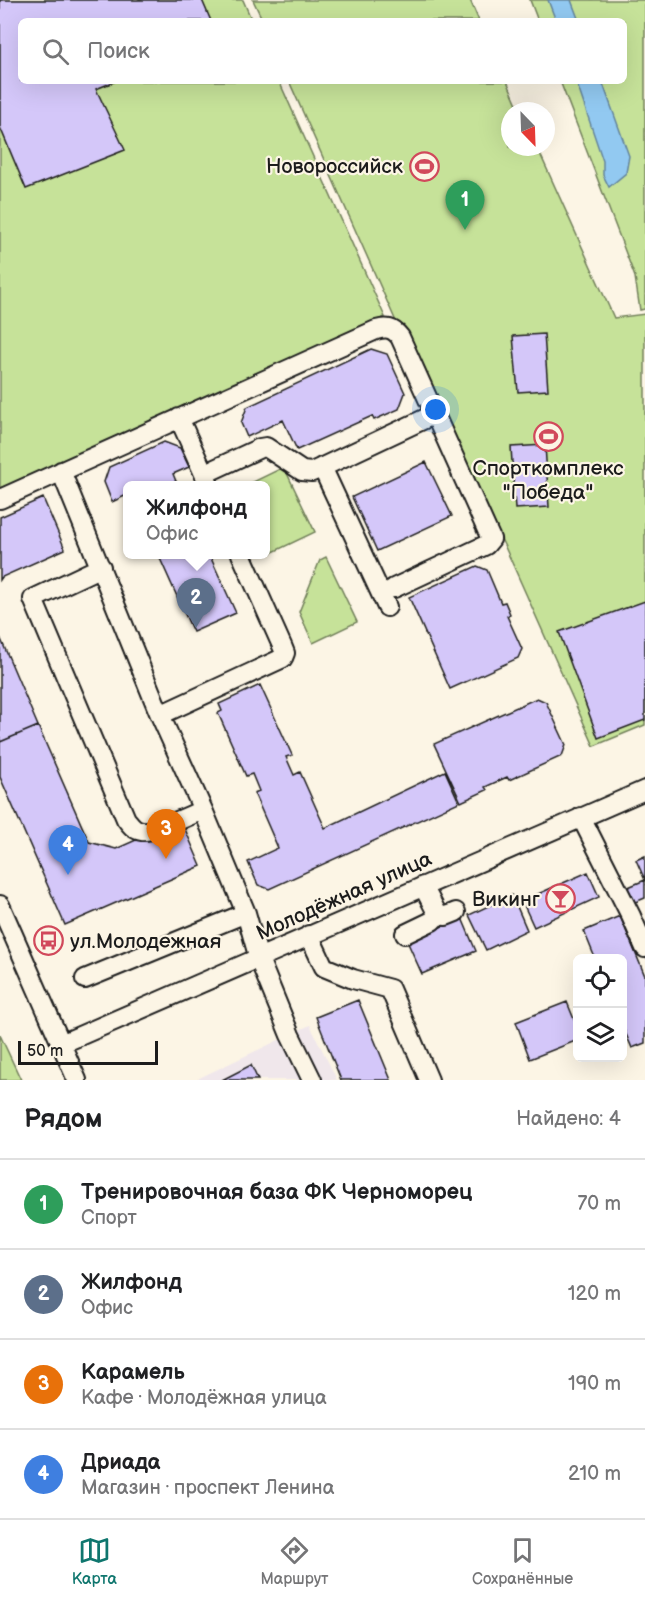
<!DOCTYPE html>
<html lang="ru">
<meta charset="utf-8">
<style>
body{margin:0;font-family:"Balsamiq Sans",sans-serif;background:#f6f6f6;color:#202124}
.controls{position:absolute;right:18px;bottom:18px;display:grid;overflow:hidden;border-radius:9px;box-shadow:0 6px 24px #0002}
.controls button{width:54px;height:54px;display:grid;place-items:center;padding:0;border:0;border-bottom:2px solid #e0e0e0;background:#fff;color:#202124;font:30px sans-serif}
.compass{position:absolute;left:501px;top:102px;width:54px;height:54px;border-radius:50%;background:#fff;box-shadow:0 6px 24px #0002;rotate:157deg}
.scale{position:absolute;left:18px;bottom:15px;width:140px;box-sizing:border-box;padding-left:6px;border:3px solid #1c1c1c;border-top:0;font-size:16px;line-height:21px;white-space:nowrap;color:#1c1c1c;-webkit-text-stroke:4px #fcf5e5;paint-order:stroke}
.you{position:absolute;left:436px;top:410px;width:21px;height:21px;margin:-15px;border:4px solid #fff;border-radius:50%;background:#1a73e8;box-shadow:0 0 0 9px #1a73e833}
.badge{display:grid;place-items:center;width:39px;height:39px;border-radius:50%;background:#0f766e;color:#fff;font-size:20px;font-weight:700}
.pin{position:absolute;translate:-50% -50px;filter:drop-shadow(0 2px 3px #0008)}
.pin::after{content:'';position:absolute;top:32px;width:21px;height:18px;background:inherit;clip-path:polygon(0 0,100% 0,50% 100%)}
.popup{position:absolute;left:123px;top:481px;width:147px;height:78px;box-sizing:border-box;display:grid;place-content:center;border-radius:9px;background:#fff;filter:drop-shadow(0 2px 4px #0005);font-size:20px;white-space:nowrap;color:#757577}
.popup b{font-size:22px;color:#202124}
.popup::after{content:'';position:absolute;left:50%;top:100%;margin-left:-12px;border:12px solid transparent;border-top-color:#fff}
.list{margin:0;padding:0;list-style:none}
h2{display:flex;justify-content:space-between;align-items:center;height:78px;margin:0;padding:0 24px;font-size:26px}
h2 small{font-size:20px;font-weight:400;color:#757577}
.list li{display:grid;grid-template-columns:39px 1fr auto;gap:18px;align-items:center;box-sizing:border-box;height:90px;padding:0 24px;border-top:2px solid #e0e0e0}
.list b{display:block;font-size:22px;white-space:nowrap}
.list p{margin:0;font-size:20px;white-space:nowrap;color:#757577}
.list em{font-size:20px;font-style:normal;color:#757577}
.icon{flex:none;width:33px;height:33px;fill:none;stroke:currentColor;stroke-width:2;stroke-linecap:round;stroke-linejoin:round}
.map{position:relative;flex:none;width:645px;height:1080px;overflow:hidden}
.search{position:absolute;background:#fff;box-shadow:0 6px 24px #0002;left:18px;right:18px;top:18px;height:66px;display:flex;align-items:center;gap:15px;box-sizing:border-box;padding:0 21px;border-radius:9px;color:#757577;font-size:22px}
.sheet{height:438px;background:#fff}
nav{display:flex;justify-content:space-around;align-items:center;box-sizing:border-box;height:84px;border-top:2px solid #e0e0e0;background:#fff;font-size:16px;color:#757577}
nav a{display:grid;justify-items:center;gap:3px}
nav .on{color:#0f766e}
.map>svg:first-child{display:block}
.built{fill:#f0e7eb}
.green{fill:#c6e299;stroke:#717f5a;stroke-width:1.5}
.water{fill:#92c9f1;stroke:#63849c;stroke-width:1.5}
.building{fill:#d4c7f9;stroke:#1c1c1c;stroke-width:1.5}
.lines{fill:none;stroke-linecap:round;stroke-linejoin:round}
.minor-casing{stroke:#1c1c1c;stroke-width:22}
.minor{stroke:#fcf5e5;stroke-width:18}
.labels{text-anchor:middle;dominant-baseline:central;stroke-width:4.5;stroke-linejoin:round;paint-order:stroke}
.poi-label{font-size:21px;fill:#1c1c1c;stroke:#fcf5e5;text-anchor:end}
.street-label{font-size:21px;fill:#1c1c1c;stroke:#fcf5e5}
</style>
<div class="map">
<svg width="645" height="1080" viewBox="0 0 645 1080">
<rect width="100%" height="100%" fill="#fcf5e5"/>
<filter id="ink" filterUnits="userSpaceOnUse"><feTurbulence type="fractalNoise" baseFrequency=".0167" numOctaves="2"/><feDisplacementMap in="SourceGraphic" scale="12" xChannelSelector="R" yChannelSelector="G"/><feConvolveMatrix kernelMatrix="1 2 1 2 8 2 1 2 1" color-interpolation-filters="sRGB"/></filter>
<g filter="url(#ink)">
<path class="built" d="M 310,1025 L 337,1080 L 258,1080 L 251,1066 L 222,1080 L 195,1080 Z"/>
<path class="green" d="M 0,0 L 243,0 L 252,21 L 21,21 L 21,81 L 279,81 L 385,317 L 0,489 Z
M 253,0 L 470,0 L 479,21 L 263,21 Z
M 530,0 L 645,0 L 645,309 L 640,310 L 635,277 L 560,81 L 624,81 L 624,21 L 538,21 Z
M 289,81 L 507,81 L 520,111 L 510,111 L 510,147 L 537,147 L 614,318 L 645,314 L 645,725 L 594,746 L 505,547 L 398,326 Z
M 284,467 L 315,532 L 271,553 L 265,540 L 265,486 L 245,486 Z
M 326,557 L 357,622 L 313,643 L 299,612 L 320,560 Z
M 0,1035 L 21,1080 L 0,1080 Z"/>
<path class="water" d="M 548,0 L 571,0 L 579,21 L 556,21 Z
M 576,81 L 602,81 L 629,156 L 626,173 L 609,187 L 603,175 L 603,161 Z"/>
<path class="building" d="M 0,0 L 202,0 L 211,21 L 21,21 L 21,81 L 116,81 L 96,89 L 125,150 L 26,189 L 0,127 Z
M 544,334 L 548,390 L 518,392 L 513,336 Z
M 371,349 L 387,354 L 405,393 L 399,409 L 374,420 L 372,416 L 297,450 L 283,420 L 247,437 L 241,423 L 247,407 Z
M 164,442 L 180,448 L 189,467 L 173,474 L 178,486 L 127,486 L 127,495 L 112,502 L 104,482 L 109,467 Z
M 545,445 L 549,507 L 515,509 L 511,447 Z
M 426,462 L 452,516 L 377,551 L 352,497 Z
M 43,498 L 65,549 L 2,577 L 0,580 L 0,517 Z
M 158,554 L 209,554 L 236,613 L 193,632 Z
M 477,566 L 487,570 L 501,603 L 505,602 L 510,614 L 507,616 L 522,649 L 518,658 L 450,689 L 409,597 Z
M 645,601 L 645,720 L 598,738 L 559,632 Z
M 0,637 L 38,726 L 0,742 Z
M 260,685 L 292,755 L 286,757 L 294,775 L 300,772 L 325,828 L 445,771 L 459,802 L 269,889 L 258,885 L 248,862 L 278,848 L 254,793 L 259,791 L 252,774 L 246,776 L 218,713 L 222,711 L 219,704 Z
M 537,698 L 546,702 L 566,745 L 562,756 L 509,780 L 507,777 L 485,787 L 487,790 L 461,802 L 434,744 Z
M 38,726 L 89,842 L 116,849 L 181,820 L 201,866 L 65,925 L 0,777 L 0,742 Z
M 645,856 L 645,880 L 636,860 Z
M 588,872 L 599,897 L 534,927 L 522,901 Z
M 645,880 L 645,898 L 633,903 L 626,888 Z
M 512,895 L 527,930 L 486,950 L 469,915 Z
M 620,916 L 645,976 L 645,1043 L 632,1048 L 622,1025 L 622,958 L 595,958 L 584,931 Z
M 462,918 L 476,951 L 422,974 L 407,941 Z
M 358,1000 L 391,1080 L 341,1080 L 316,1017 Z
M 567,1002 L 578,1029 L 578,1040 L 530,1059 L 516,1022 Z
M 251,1065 L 258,1080 L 222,1080 Z"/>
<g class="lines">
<defs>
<path id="minor" d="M 179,418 L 209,485
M 322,467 L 387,607
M 61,471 L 160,715 L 203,810
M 204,474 L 260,448 L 266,447 L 302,471 L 312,472 L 435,414
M 0,499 L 376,330 C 387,327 393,328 400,337 L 491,539 L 486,545 L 394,588
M 101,567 L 33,599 L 126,819 C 131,825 134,830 142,831 C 154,833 190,815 203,810 L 246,913 L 259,959 L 290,1035 L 312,1080
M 160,715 L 283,658 L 285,653 L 283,648 L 241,554
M 581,817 L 631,916 L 645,948
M 423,886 L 438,915 L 446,916 L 456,912
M 0,905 L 77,1080
M 405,934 L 432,921 L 438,915
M 309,935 L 324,967 L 353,979 L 390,989 L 429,1080
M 85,979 L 246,913
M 61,1044 L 645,790"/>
</defs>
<use href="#minor" class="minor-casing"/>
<use href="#minor" class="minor"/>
</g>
</g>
<defs>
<symbol id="stadium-ring" viewBox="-11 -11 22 22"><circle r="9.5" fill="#fcf5e5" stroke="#d1495b" stroke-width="1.5"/><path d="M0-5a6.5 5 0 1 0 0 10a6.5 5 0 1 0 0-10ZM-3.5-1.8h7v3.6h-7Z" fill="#d1495b"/></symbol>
<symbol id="bar-ring" viewBox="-11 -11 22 22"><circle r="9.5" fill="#fcf5e5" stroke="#d1495b" stroke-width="1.5"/><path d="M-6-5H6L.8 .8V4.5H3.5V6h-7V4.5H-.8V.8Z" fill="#d1495b"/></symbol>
<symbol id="bus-ring" viewBox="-11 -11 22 22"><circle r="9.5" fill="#fcf5e5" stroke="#d1495b" stroke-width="1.5"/><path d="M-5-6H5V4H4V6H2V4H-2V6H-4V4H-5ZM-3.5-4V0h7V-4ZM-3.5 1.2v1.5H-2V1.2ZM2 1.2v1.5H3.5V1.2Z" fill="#d1495b"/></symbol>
</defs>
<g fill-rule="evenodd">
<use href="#stadium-ring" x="408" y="150" width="33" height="33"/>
<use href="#stadium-ring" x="532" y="420" width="33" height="33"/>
<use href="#bar-ring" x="544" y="882" width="33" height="33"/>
<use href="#bus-ring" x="32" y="924" width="33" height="33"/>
</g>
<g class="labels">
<g class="poi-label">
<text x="403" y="166">Новороссийск</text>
<text x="548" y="468" text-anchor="middle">Спорткомплекс<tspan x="548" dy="24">"Победа"</tspan></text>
<text x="540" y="899">Викинг</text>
<text x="70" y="941" text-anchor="start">ул.Молодежная</text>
</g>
<g class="street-label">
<text transform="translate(344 896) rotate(-24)">Молодёжная улица</text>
</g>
</g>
</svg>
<div class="controls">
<button><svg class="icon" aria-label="locate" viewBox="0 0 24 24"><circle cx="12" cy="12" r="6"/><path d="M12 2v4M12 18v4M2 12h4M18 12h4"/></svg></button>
<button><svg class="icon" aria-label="layers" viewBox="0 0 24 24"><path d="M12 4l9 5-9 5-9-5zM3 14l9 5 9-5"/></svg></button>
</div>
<svg class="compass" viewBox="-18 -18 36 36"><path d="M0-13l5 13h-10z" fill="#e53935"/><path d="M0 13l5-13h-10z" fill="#757577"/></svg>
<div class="scale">50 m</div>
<div class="you"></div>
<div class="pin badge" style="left:465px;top:230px;background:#2e9e5b">1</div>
<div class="pin badge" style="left:196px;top:628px;background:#5c6f8a">2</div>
<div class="popup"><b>Жилфонд</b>Офис</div>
<div class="pin badge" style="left:166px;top:859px;background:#e8710a">3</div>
<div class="pin badge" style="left:68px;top:875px;background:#3f7fe0">4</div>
<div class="search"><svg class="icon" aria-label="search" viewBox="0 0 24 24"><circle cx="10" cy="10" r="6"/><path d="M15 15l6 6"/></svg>Поиск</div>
</div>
<section class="sheet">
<h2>Рядом<small>Найдено: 4</small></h2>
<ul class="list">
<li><span class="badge" style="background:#2e9e5b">1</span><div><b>Тренировочная база ФК Черноморец</b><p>Спорт</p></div><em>70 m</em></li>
<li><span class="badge" style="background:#5c6f8a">2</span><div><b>Жилфонд</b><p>Офис</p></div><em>120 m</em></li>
<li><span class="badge" style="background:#e8710a">3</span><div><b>Карамель</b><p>Кафе · Молодёжная улица</p></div><em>190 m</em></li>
<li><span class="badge" style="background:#3f7fe0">4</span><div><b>Дриада</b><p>Магазин · проспект Ленина</p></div><em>210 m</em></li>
</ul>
</section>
<nav>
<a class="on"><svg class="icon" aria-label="map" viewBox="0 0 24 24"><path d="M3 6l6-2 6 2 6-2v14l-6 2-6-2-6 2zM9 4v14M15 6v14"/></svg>Карта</a>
<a><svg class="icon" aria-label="directions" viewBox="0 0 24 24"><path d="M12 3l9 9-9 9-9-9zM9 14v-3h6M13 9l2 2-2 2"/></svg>Маршрут</a>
<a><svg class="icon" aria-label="saved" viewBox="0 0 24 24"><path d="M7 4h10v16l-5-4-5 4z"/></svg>Сохранённые</a>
</nav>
